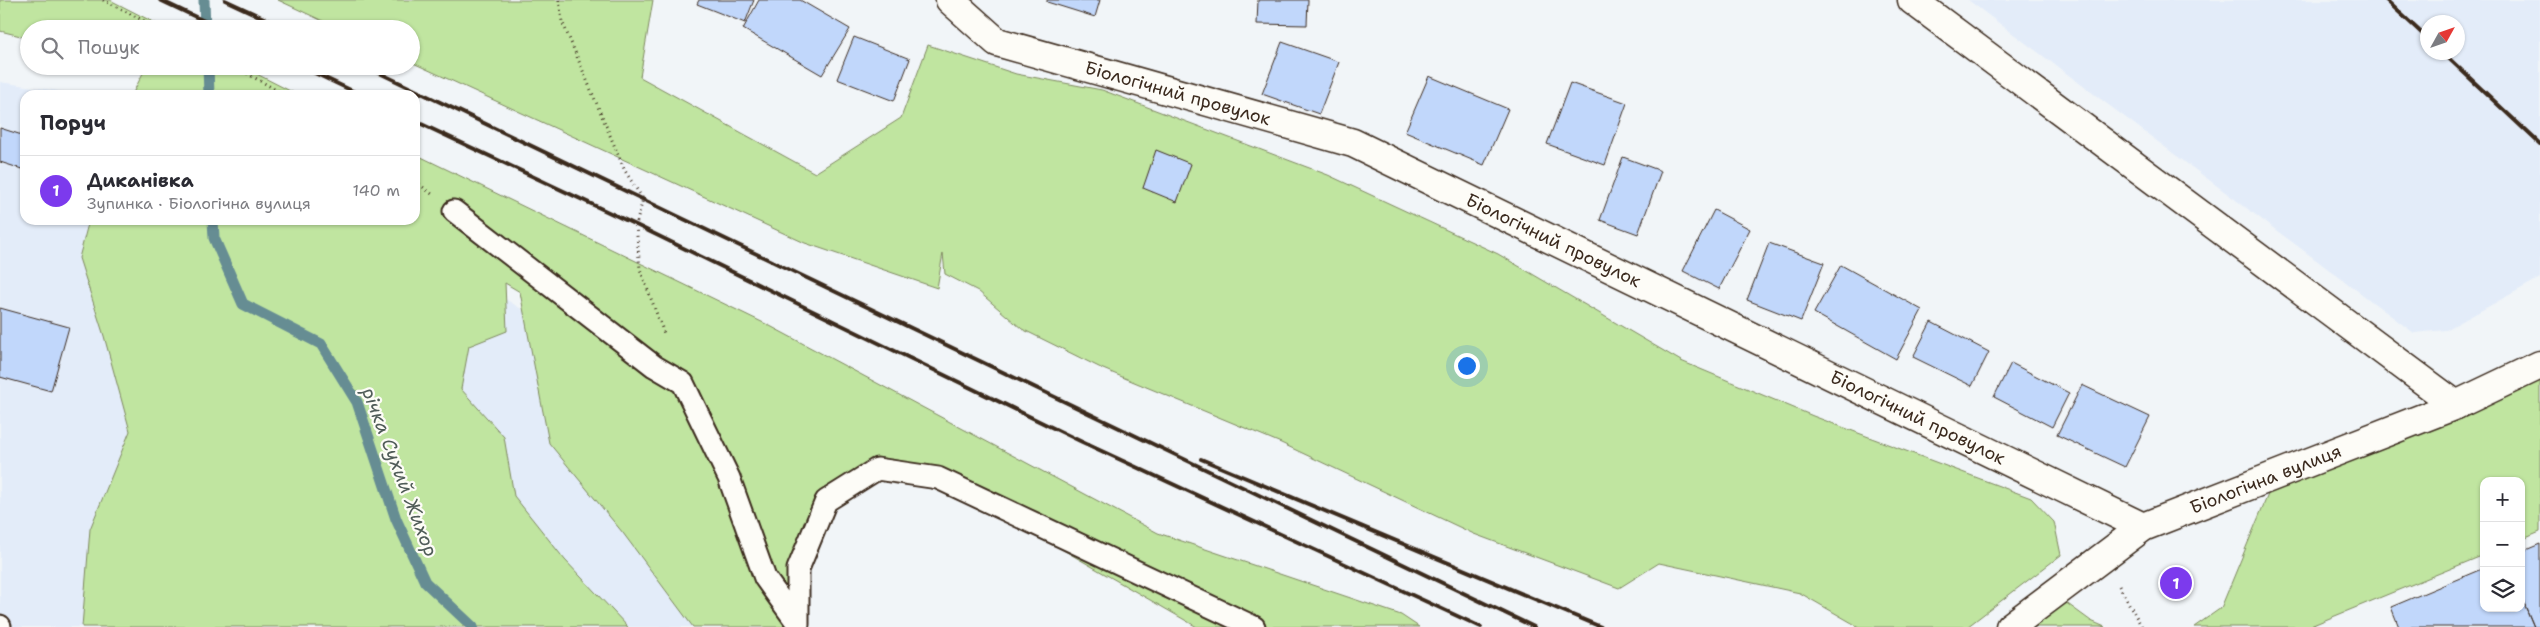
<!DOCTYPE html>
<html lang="uk">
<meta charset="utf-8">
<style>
body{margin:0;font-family:"Shantell Sans",sans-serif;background:#f7f7f7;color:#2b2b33}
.controls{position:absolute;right:15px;bottom:15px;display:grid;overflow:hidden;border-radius:10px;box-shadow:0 1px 4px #0004}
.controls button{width:45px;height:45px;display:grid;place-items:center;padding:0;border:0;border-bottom:1px solid #e1e1e2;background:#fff;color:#2b2b33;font:25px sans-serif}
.compass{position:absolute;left:2420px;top:15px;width:45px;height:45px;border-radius:50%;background:#fff;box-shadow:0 1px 4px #0004;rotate:50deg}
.you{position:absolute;left:1466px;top:365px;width:18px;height:18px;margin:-12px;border:4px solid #fff;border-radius:50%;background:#1a73e8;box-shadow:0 0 0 8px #1a73e833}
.badge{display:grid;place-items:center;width:32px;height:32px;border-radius:50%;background:#7c3aed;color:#fff;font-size:16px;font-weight:700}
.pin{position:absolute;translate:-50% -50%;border:2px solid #fff;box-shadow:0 1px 5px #0006}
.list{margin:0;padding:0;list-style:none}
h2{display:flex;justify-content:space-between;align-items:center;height:65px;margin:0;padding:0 20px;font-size:21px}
h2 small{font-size:16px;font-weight:400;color:#7c7c81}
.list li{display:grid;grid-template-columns:32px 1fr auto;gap:15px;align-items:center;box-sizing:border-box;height:70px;padding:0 20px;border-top:1px solid #e1e1e2}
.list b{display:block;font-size:19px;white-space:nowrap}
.list p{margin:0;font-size:16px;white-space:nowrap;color:#7c7c81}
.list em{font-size:16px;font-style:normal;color:#7c7c81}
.icon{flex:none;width:28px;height:28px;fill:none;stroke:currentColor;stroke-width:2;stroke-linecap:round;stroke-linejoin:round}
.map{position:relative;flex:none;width:2540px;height:627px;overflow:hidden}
.search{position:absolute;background:#fff;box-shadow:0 1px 4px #0004;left:20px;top:20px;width:400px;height:55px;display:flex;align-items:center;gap:12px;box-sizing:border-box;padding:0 18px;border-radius:28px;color:#7c7c81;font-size:19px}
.panel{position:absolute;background:#fff;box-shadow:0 1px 4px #0004;left:20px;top:90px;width:400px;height:135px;border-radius:15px}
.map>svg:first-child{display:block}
.built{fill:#e3ecf9;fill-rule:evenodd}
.green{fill:#c0e5a0;stroke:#7e885f}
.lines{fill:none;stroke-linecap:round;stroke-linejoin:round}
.stream{stroke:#668d93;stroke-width:11}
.building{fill:#c1d7fb;stroke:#3b2a1e}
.lane-casing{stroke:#3b2a1e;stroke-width:25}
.street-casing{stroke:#3b2a1e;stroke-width:31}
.path{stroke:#3b2a1e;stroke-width:3;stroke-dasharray:1 4;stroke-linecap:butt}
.lane{stroke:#fdfcf7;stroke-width:21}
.street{stroke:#fdfcf7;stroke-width:28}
.rail{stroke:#3b2a1e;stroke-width:4}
.labels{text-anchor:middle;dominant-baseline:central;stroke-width:4.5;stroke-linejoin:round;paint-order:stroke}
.street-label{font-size:18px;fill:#3b2a1e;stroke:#fdfcf7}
.water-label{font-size:19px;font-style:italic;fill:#505c58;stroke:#fdfcf7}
</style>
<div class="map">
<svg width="2540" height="627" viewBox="0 0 2540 627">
<rect width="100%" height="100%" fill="#f1f5f8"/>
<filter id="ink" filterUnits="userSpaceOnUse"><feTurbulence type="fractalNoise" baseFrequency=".02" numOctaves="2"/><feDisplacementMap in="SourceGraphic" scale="10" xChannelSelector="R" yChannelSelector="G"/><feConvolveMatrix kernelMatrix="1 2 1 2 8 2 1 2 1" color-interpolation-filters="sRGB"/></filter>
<g filter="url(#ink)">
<path class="built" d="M 1968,0 L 2540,0 L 2540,278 L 2446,330 L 2414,333 ZM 2428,22 L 2458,22 L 2458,52 L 2428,52 Z
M 0,82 L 85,95 L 25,95 L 25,220 L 378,220 L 678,406 L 766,627 L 0,627 Z"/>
<path class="green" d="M 0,0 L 110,0 L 167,29 L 29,29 L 29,38 L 0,31 Z
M 278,0 L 653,0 L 640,77 L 815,173 L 901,118 L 928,45 L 1016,74 L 1102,90 L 1328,175 L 1498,254 L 1681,361 L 1813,416 L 2031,498 L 2054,522 L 2061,555 L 1967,627 L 1859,627 L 1800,593 L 1659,563 L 1619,588 L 1474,534 L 1281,443 L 1103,369 L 1022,329 L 978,291 L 945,274 L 943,253 L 937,288 L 805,243 L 411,62 L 411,29 L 340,29 Z
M 135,66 L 241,66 L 298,95 L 132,95 L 145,69 Z
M 415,154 L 770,326 L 1158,533 L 1401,615 L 1419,627 L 1197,627 L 938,478 L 877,469 L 826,501 L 794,627 L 693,627 L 623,533 L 549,443 L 520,292 L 505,283 L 507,331 L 469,346 L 461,389 L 504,437 L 514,496 L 565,560 L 628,627 L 82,627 L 90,529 L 130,431 L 104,336 L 79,258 L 89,220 L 415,220 Z
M 2540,361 L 2540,532 L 2521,540 L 2521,481 L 2484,481 L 2484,555 L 2308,627 L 2194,627 L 2221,608 L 2276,475 Z
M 2065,602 L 2091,621 L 2105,627 L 2029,627 Z"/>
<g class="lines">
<path class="stream" d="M 204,0 L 205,29
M 208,66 L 209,95
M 213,220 L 214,238 L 243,304 L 321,344 L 357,402 L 396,519 L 425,582 L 473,627"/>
</g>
<path class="building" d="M 699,0 L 754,0 L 745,23 L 697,4 Z
M 759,0 L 800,0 L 850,29 L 822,75 L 743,29 Z
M 1047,0 L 1100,0 L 1095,17 L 1047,2 Z
M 1258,0 L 1308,0 L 1307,25 L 1257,24 Z
M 854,37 L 910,59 L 894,101 L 837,79 Z
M 1282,42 L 1339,62 L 1319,114 L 1262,94 Z
M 1429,76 L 1508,109 L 1484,165 L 1405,132 Z
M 1570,83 L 1627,103 L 1605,165 L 1547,144 Z
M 0,128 L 25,136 L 25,170 L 0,162 Z
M 1156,150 L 1191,164 L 1177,202 L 1143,188 Z
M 1623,157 L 1661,171 L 1638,234 L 1600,220 Z
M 1714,210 L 1750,229 L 1719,289 L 1683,271 Z
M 1769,243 L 1824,263 L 1801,321 L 1747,300 Z
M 1841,265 L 1922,310 L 1896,359 L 1814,313 Z
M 0,308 L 69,327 L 51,391 L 0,377 Z
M 1931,322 L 1989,352 L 1972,386 L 1913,357 Z
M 2011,363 L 2069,393 L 2052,427 L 1994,397 Z
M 2082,385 L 2150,417 L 2125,467 L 2057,435 Z
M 2540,544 L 2540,627 L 2534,627 L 2521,596 L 2521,552 Z
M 2484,568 L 2484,608 L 2521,608 L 2521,596 L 2534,627 L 2399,627 L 2391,607 Z"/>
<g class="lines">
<defs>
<path id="lane" d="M 454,211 L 654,366 L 683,383 L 729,478 L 765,578 L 798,624
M 798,624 L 798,569 L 826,501 L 877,469 L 938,478 L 1254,627
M 0,626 L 0,627"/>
<g id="street">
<path id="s1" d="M 950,0 L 997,42 L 1353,143 L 2143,527"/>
<path d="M 1912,0 L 2456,405"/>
<path id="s2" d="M 2010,627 L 2143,527 L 2456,405 L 2540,365"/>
</g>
</defs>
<use href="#lane" class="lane-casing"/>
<use href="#street" class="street-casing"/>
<path class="path" d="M 103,0 L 160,29
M 559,0 L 562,21 L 625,171 L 643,199 L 636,225 L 640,269 L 665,336
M 234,66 L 285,95
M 415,181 L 432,194
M 2119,586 L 2142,627"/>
<use href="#lane" class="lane"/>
<use href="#street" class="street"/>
<path class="rail" d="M 160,0 L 221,29
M 225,0 L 287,29
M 2386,0 L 2428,39
M 2442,52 L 2540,144
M 300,66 L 361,95
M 365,66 L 1534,627
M 415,121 L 636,225 L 1080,441 L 1481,627
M 1201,459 L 1601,627"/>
</g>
</g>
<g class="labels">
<g class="street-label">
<text stroke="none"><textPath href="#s1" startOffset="251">Біологічний провулок</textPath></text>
<text stroke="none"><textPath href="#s1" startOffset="656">Біологічний провулок</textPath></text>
<text stroke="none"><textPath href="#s1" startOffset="1061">Біологічний провулок</textPath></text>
<text stroke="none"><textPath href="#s2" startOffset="298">Біологічна вулиця</textPath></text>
</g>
<g class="water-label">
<text transform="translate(400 472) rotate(69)">річка Сухий Жихор</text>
</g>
</g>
</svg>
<div class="controls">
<button>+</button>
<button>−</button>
<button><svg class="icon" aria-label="layers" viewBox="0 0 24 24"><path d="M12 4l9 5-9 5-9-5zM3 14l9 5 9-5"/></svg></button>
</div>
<svg class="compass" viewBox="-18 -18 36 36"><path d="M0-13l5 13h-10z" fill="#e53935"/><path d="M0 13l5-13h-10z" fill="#7c7c81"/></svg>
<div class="you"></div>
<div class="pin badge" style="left:2176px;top:583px">1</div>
<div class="search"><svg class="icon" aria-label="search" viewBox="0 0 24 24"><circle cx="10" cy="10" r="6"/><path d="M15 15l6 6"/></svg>Пошук</div>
<section class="panel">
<h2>Поруч<small></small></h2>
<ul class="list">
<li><span class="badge">1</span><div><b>Диканівка</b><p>Зупинка · Біологічна вулиця</p></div><em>140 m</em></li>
</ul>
</section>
</div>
